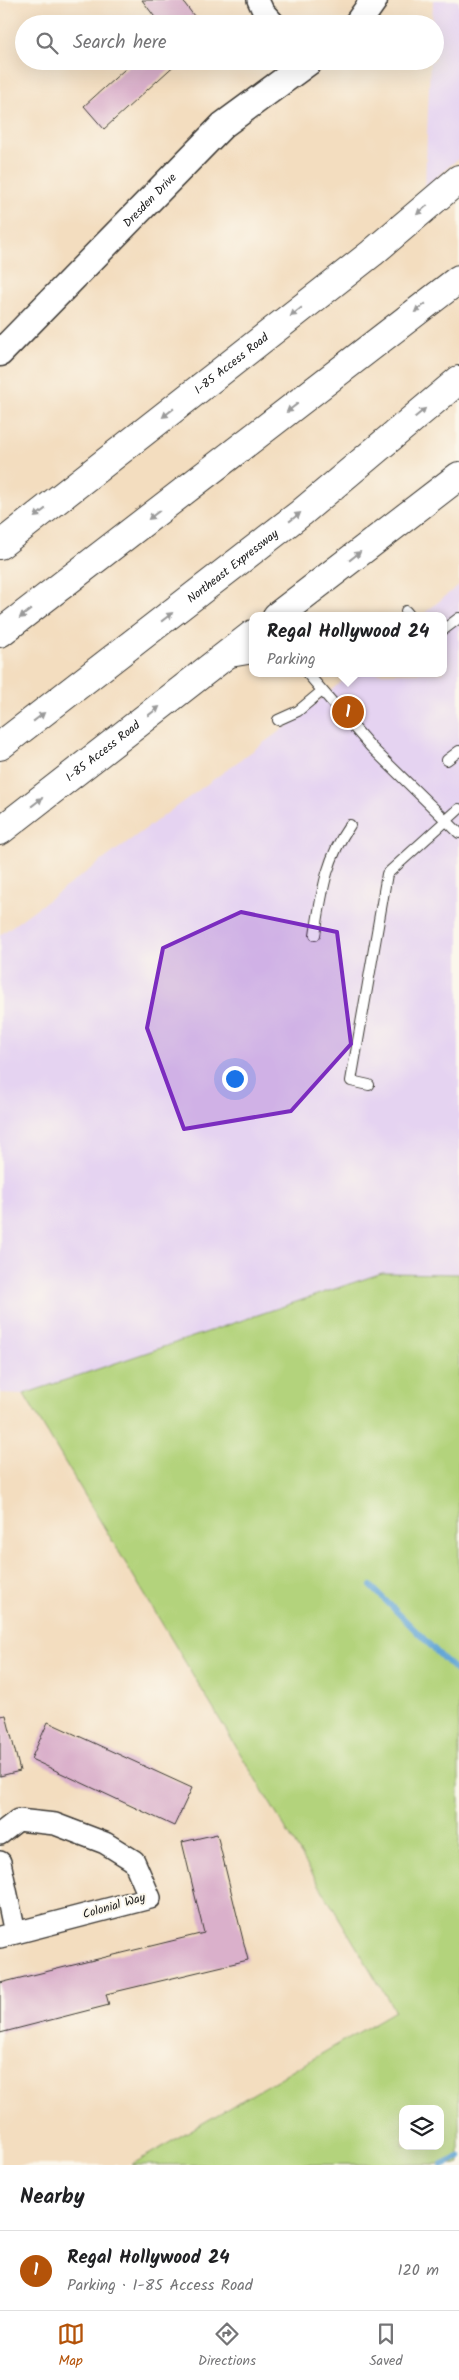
<!DOCTYPE html>
<meta charset="utf-8">
<style>
body{margin:0;font-family:Kalam,sans-serif;background:#f6f6f6;color:#202124}
.controls{position:absolute;right:15px;bottom:15px;display:grid;overflow:hidden;border-radius:10px;box-shadow:0 5px 20px #0002}
.controls button{width:45px;height:45px;display:grid;place-items:center;padding:0;border:0;border-bottom:1px solid #e0e0e0;background:#fff;color:#202124;font:25px sans-serif}
.you{position:absolute;left:234px;top:1078px;width:18px;height:18px;margin:-12px;border:4px solid #fff;border-radius:50%;background:#1a73e8;box-shadow:0 0 0 8px #1a73e833}
.badge{display:grid;place-items:center;width:32px;height:32px;border-radius:50%;background:#b45309;color:#fff;font-size:16px;font-weight:700}
.pin{position:absolute;translate:-50% -50%;border:2px solid #fff;box-shadow:0 1px 5px #0006}
.popup{position:absolute;left:249px;top:612px;width:198px;height:65px;box-sizing:border-box;display:grid;place-content:center;border-radius:10px;background:#fff;filter:drop-shadow(0 1px 4px #0005);font-size:16px;white-space:nowrap;color:#757577}
.popup b{font-size:19px;color:#202124}
.popup::after{content:'';position:absolute;left:50%;top:100%;margin-left:-10px;border:10px solid transparent;border-top-color:#fff}
.list{margin:0;padding:0;list-style:none}
h2{display:flex;justify-content:space-between;align-items:center;height:65px;margin:0;padding:0 20px;font-size:21px}
h2 small{font-size:16px;font-weight:400;color:#757577}
.list li{display:grid;grid-template-columns:32px 1fr auto;gap:15px;align-items:center;box-sizing:border-box;height:80px;padding:0 20px;border-top:1px solid #e0e0e0}
.list b{display:block;font-size:19px;white-space:nowrap}
.list p{margin:0;font-size:16px;white-space:nowrap;color:#757577}
.list em{font-size:16px;font-style:normal;color:#757577}
.icon{flex:none;width:28px;height:28px;fill:none;stroke:currentColor;stroke-width:2;stroke-linecap:round;stroke-linejoin:round}
.map{position:relative;flex:none;width:459px;height:2165px;overflow:hidden}
.search{position:absolute;background:#fff;box-shadow:0 5px 20px #0002;left:15px;right:15px;top:15px;height:55px;display:flex;align-items:center;gap:12px;box-sizing:border-box;padding:0 18px;border-radius:28px;color:#757577;font-size:19px}
.sheet{height:145px;background:#fff}
nav{display:flex;justify-content:space-around;align-items:center;box-sizing:border-box;height:70px;border-top:1px solid #e0e0e0;background:#fff;font-size:14px;color:#757577}
nav a{display:grid;justify-items:center;gap:2px}
nav .on{color:#b45309}
.map>svg:first-child{display:block}
.built{fill:#e5d3f1}
.green{fill:#b3d37b;stroke:#68784c;fill-rule:evenodd}
.lines{fill:none;stroke-linecap:round;stroke-linejoin:round}
.stream{stroke:#61a5d6;stroke-width:6}
.building{fill:#dab0cb}
.service-casing{stroke:#3c3934;stroke-width:12}
.minor-casing{stroke:#3c3934;stroke-width:24}
.tertiary-casing{stroke:#3c3934;stroke-width:29}
.secondary-casing{stroke:#3c3934;stroke-width:30}
.motorway-casing{stroke:#3c3934;stroke-width:30}
.service{stroke:#fff;stroke-width:10}
.minor{stroke:#fff;stroke-width:21}
.tertiary{stroke:#fff;stroke-width:26}
.secondary{stroke:#fff;stroke-width:28}
.motorway{stroke:#fff;stroke-width:28}
.oneway{fill:#999}
.marked{fill:#7b2cbf;fill-opacity:0.2;stroke:#7b2cbf;stroke-width:4;stroke-linejoin:round}
.labels{text-anchor:middle;dominant-baseline:central;stroke-width:4;stroke-linejoin:round;paint-order:stroke}
.street-label{font-size:12px;fill:#1c1c1c;stroke:#fbf7ec}
</style>
<div class="map">
<svg width="459" height="2165" viewBox="0 0 459 2165">
<rect width="100%" height="100%" fill="#fbf7ec"/>
<filter id="ink" filterUnits="userSpaceOnUse"><feTurbulence type="fractalNoise" baseFrequency=".02" numOctaves="2"/><feDisplacementMap in="SourceGraphic" scale="10" xChannelSelector="R" yChannelSelector="G"/><feConvolveMatrix kernelMatrix="1 2 1 2 8 2 1 2 1" color-interpolation-filters="sRGB"/></filter>
<filter id="wash" filterUnits="userSpaceOnUse"><feTurbulence type="fractalNoise" baseFrequency=".0096" numOctaves="4" result="noise"/><feDisplacementMap in="SourceGraphic" scale="20" xChannelSelector="R" yChannelSelector="G"/><feGaussianBlur stdDeviation="1.12" result="paint"/><feColorMatrix in="noise" values="0 0 0 0 0 0 0 0 0 0 0 0 0 0 0 0 0 1.4 0 .05"/><feComposite in="paint" operator="in"/></filter>
<g filter="url(#wash)">
<rect width="100%" height="100%" fill="#f3ddbf"/>
<path class="built" d="M 433,0 L 459,0 L 459,158 L 425,187 L 430,61 L 435,61 L 435,24 L 432,24 Z
M 459,585 L 459,1274 L 382,1273 L 24,1394 L 0,1393 L 0,935 L 295,720 L 352,673 L 443,673 L 443,616 L 421,616 Z"/>
<path class="green" d="M 382,1273 L 459,1274 L 459,2164 L 131,2165 L 395,2011 L 24,1394 ZM 403,2109 L 440,2109 L 440,2146 L 403,2146 Z"/>
<g class="lines">
<path class="stream" d="M 371,1586 L 459,1674
M 442,2165 L 459,2157"/>
</g>
<g id="blocks">
<path class="building" d="M 142,0 L 182,0 L 200,24 L 160,24 Z
M 134,61 L 179,61 L 104,129 L 84,106 Z
M 6,1715 L 20,1771 L 0,1776 L 0,1716 Z
M 48,1722 L 192,1788 L 174,1826 L 31,1759 Z
M 217,1834 L 248,1960 L 106,1994 L 109,2005 L 0,2033 L 0,1983 L 204,1933 L 182,1842 Z"/>
</g>
</g>
<g filter="url(#ink)">
<use href="#blocks" fill-opacity="0" stroke="#3c3934" stroke-width="1"/>
<g class="lines">
<defs>
<path id="service" d="M 406,611 L 410,616
M 443,630 L 459,618
M 230,662 L 253,658
M 307,673 L 371,747 L 459,833
M 278,720 L 298,711 L 322,691
M 447,760 L 459,751
M 315,935 C 322,893 325,861 350,825
M 369,1085 L 351,1081 L 387,874 L 459,809"/>
<path id="minor" d="M 258,0 L 263,11 L 275,24
M 0,1834 L 18,1820 L 55,1824 L 105,1843 L 134,1861 L 150,1898 L 0,1937
M 0,1862 L 15,1933"/>
<g id="tertiary">
<path d="M 357,24 L 374,0"/>
<path id="s1" d="M 0,353 L 223,125 L 310,61"/>
</g>
<g id="secondary">
<path id="s2" d="M 0,545 L 372,253 L 459,179"/>
<path d="M 277,616 L 459,476"/>
<path id="s3" d="M 0,831 L 253,634"/>
</g>
<g id="motorway">
<path d="M 0,633 L 459,279"/>
<path id="s4" d="M 0,746 L 301,513 L 459,380"/>
</g>
</defs>
<use href="#service" class="service-casing"/>
<use href="#minor" class="minor-casing"/>
<use href="#tertiary" class="tertiary-casing"/>
<use href="#secondary" class="secondary-casing"/>
<use href="#motorway" class="motorway-casing"/>
<use href="#service" class="service"/>
<use href="#minor" class="minor"/>
<use href="#tertiary" class="tertiary"/>
<use href="#secondary" class="secondary"/>
<use href="#motorway" class="motorway"/>
</g>
<defs><path id="oneway-solid" d="M-6-.8H1V-3.2L6.5 0L1 3.2V.8H-6Z" transform="scale(1.25)"/></defs>
<g class="oneway">
<use href="#oneway-solid" transform="translate(422 210) rotate(139)"/>
<use href="#oneway-solid" transform="translate(420 308) rotate(142)"/>
<use href="#oneway-solid" transform="translate(296 312) rotate(142)"/>
<use href="#oneway-solid" transform="translate(292 408) rotate(142)"/>
<use href="#oneway-solid" transform="translate(168 413) rotate(142)"/>
<use href="#oneway-solid" transform="translate(420 413) rotate(-40)"/>
<use href="#oneway-solid" transform="translate(40 513) rotate(142)"/>
<use href="#oneway-solid" transform="translate(154 515) rotate(142)"/>
<use href="#oneway-solid" transform="translate(295 517) rotate(-38)"/>
<use href="#oneway-solid" transform="translate(355 556) rotate(-38)"/>
<use href="#oneway-solid" transform="translate(25 614) rotate(142)"/>
<use href="#oneway-solid" transform="translate(167 617) rotate(-38)"/>
<use href="#oneway-solid" transform="translate(154 711) rotate(-38)"/>
<use href="#oneway-solid" transform="translate(39 717) rotate(-38)"/>
<use href="#oneway-solid" transform="translate(37 802) rotate(-38)"/>
</g>
</g>
<path class="marked" d="M 241,912 L 337,932 L 351,1044 L 291,1111 L 184,1129 L 147,1028 L 163,948 Z"/>
<g class="labels">
<g class="street-label">
<text stroke="none"><textPath href="#s1" startOffset="214">Dresden Drive</textPath></text>
<text stroke="none"><textPath href="#s2" startOffset="294">I-85 Access Road</textPath></text>
<text stroke="none"><textPath href="#s4" startOffset="294">Northeast Expressway</textPath></text>
<text stroke="none"><textPath href="#s3" startOffset="130">I-85 Access Road</textPath></text>
<text transform="translate(114 1906) rotate(-16)">Colonial Way</text>
</g>
</g>
</svg>
<div class="controls">
<button><svg class="icon" aria-label="layers" viewBox="0 0 24 24"><path d="M12 4l9 5-9 5-9-5zM3 14l9 5 9-5"/></svg></button>
</div>
<div class="you"></div>
<div class="pin badge" style="left:348px;top:712px">1</div>
<div class="popup"><b>Regal Hollywood 24</b>Parking</div>
<div class="search"><svg class="icon" aria-label="search" viewBox="0 0 24 24"><circle cx="10" cy="10" r="6"/><path d="M15 15l6 6"/></svg>Search here</div>
</div>
<section class="sheet">
<h2>Nearby<small></small></h2>
<ul class="list">
<li><span class="badge">1</span><div><b>Regal Hollywood 24</b><p>Parking · I-85 Access Road</p></div><em>120 m</em></li>
</ul>
</section>
<nav>
<a class="on"><svg class="icon" aria-label="map" viewBox="0 0 24 24"><path d="M3 6l6-2 6 2 6-2v14l-6 2-6-2-6 2zM9 4v14M15 6v14"/></svg>Map</a>
<a><svg class="icon" aria-label="directions" viewBox="0 0 24 24"><path d="M12 3l9 9-9 9-9-9zM9 14v-3h6M13 9l2 2-2 2"/></svg>Directions</a>
<a><svg class="icon" aria-label="saved" viewBox="0 0 24 24"><path d="M7 4h10v16l-5-4-5 4z"/></svg>Saved</a>
</nav>
